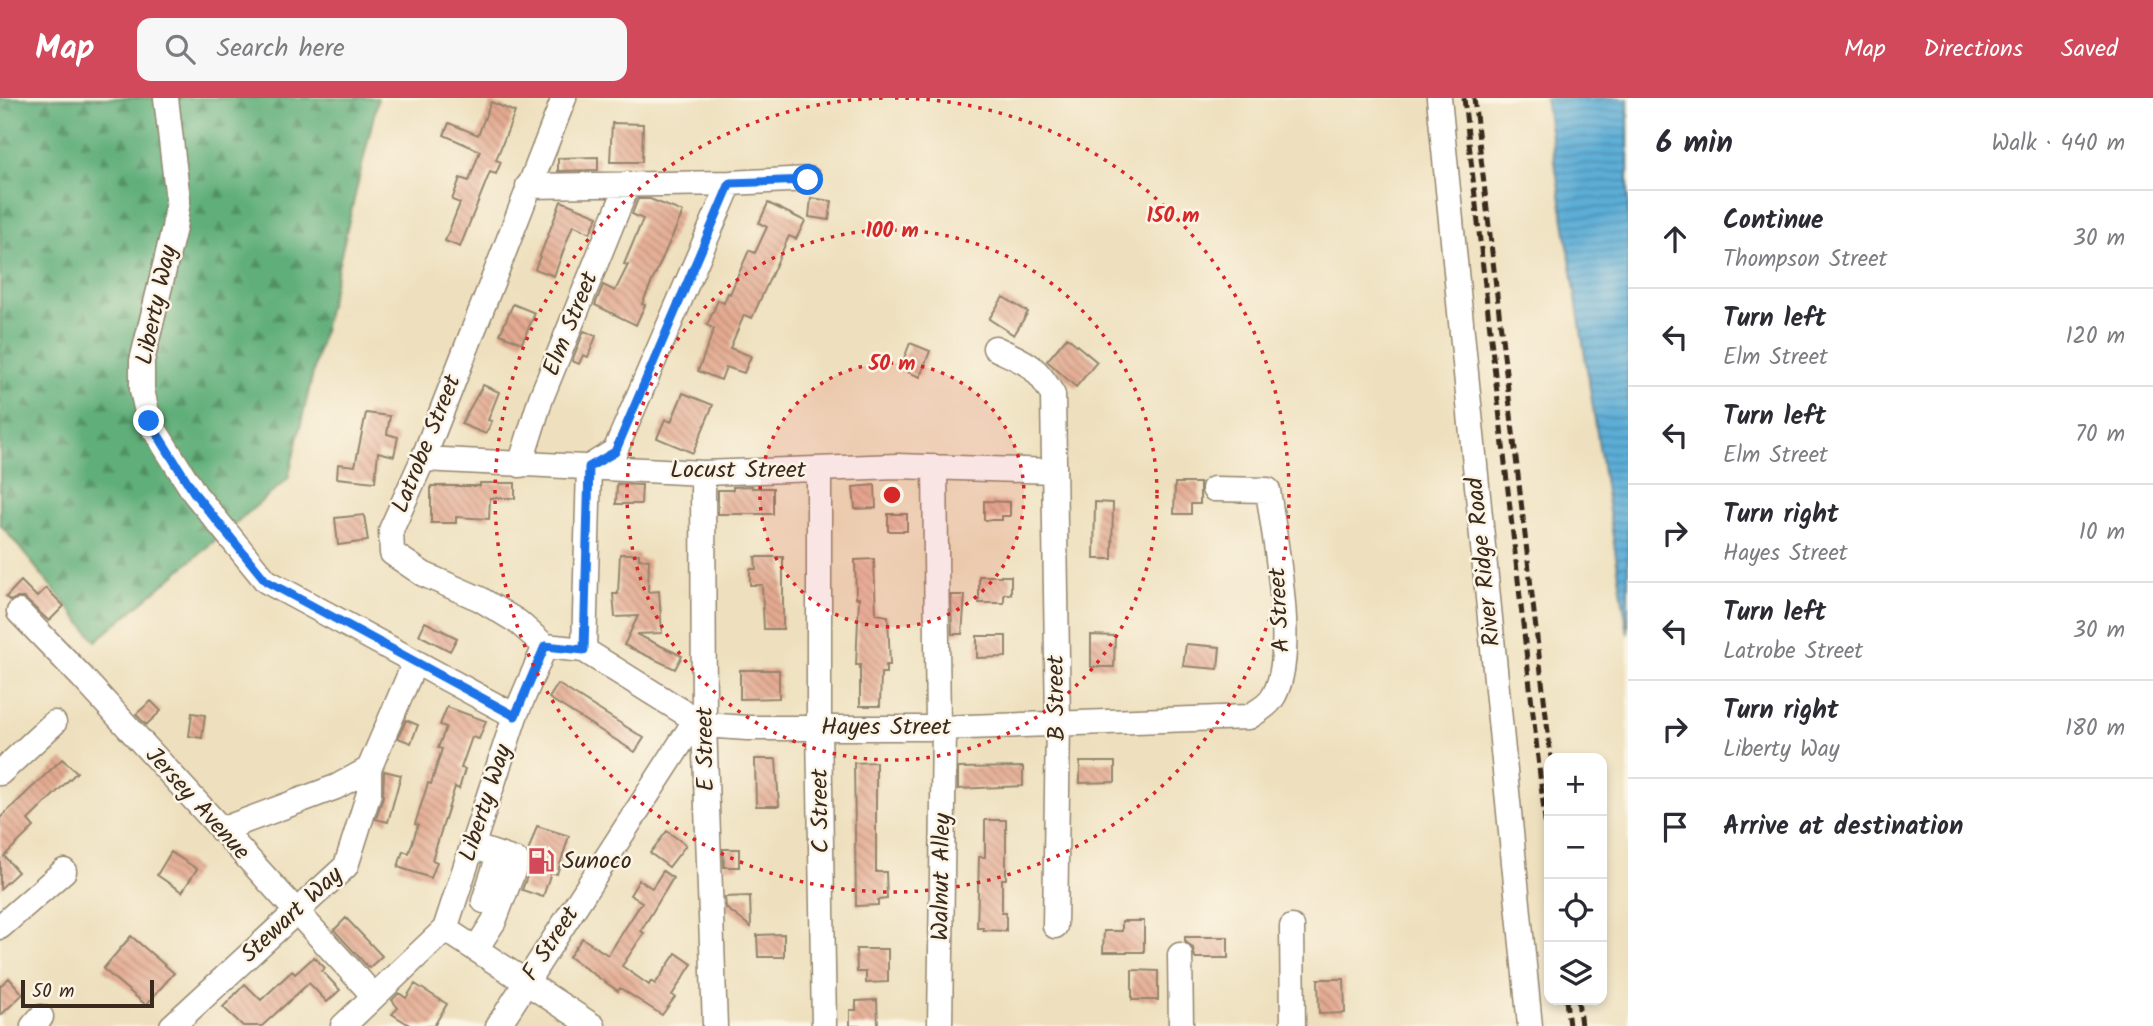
<!DOCTYPE html>
<meta charset="utf-8">
<style>
body{margin:0;font-family:Kalam,sans-serif;background:#f7f7f7;color:#2b2b33}
.controls{position:absolute;right:21px;bottom:21px;display:grid;overflow:hidden;border-radius:14px;box-shadow:0 4px 10px #0003}
.controls button{width:63px;height:63px;display:grid;place-items:center;padding:0;border:0;border-bottom:2px solid #e1e1e2;background:#fff;color:#2b2b33;font:35px sans-serif}
.scale{position:absolute;left:21px;bottom:18px;width:133px;box-sizing:border-box;padding-left:7px;border:4px solid #3b2a1e;border-top:0;font-size:19px;line-height:24px;white-space:nowrap;color:#3b2a1e;-webkit-text-stroke:5px #fcf5e5;paint-order:stroke}
.stop{position:absolute;width:21px;height:21px;margin:-16px;border:5px solid #1a73e8;border-radius:50%;background:#fff}
.stop.end{background:#1a73e8;border-color:#fff;box-shadow:0 2px 7px #0008}
.list{margin:0;padding:0;list-style:none}
h2{display:flex;justify-content:space-between;align-items:center;height:91px;margin:0;padding:0 28px;font-size:30px}
h2 small{font-size:23px;font-weight:400;color:#7c7c81}
.list li{display:grid;grid-template-columns:46px 1fr auto;gap:21px;align-items:center;box-sizing:border-box;height:98px;padding:0 28px;border-top:2px solid #e1e1e2}
.list b{display:block;font-size:26px;white-space:nowrap}
.list p{margin:0;font-size:23px;white-space:nowrap;color:#7c7c81}
.list em{font-size:23px;font-style:normal;color:#7c7c81}
.icon{flex:none;width:38px;height:38px;fill:none;stroke:currentColor;stroke-width:2;stroke-linecap:round;stroke-linejoin:round}
.map{position:relative;flex:none;width:1628px;height:928px;overflow:hidden}
header{display:flex;align-items:center;gap:42px;box-sizing:border-box;height:98px;padding:0 35px;background:#d1495b;color:#fff}
header strong{font-size:33px}
nav{display:flex;gap:38px;margin-inline-start:auto;font-size:24px}
.search{width:490px;height:63px;background:#f7f7f7;display:flex;align-items:center;gap:18px;box-sizing:border-box;padding:0 24px;border-radius:14px;color:#7c7c81;font-size:26px}
main{display:flex}
aside{flex:1;background:#fff}
.map>svg:first-child{display:block}
.forest{fill:url(#forest-firs);stroke:#4e6c4c;stroke-width:2}
.water{fill:url(#water-rules);stroke:#4c6c7a;stroke-width:2}
.building{fill:url(#building-back-hatch)}
.lines{fill:none;stroke-linecap:round;stroke-linejoin:round}
.minor-casing{stroke:#94856e;stroke-width:27}
.minor{stroke:#fff;stroke-width:24}
.rail{stroke:#3b2a1e;stroke-width:5;stroke-dasharray:10 5;stroke-linecap:butt}
.route{stroke:#1a73e8;stroke-width:9}
.ring{fill:none;stroke:#d62828;stroke-width:3.5;stroke-dasharray:3.5 7}
.labels{text-anchor:middle;dominant-baseline:central;stroke-width:5;stroke-linejoin:round;paint-order:stroke}
.street-label{font-size:24px;fill:#3b2a1e;stroke:#fcf5e5}
.poi-label{font-size:24px;fill:#3b2a1e;stroke:#fcf5e5;text-anchor:start}
.centre{fill:#d62828;stroke:#fcf5e5;stroke-width:3.5}
.ring-label{font-size:21px;text-anchor:middle;font-weight:bold;fill:#d62828;stroke:#fcf5e5;stroke-width:5;stroke-linejoin:round;paint-order:stroke}
</style>
<header>
<strong>Map</strong>
<div class="search"><svg class="icon" aria-label="search" viewBox="0 0 24 24"><circle cx="10" cy="10" r="6"/><path d="M15 15l6 6"/></svg>Search here</div>
<nav><a>Map</a><a>Directions</a><a>Saved</a></nav>
</header>
<main>
<div class="map">
<svg width="1628" height="928" viewBox="0 0 1628 928">
<defs>
<pattern id="forest-firs" width="22" height="20" patternUnits="userSpaceOnUse" patternTransform="scale(1.75)"><rect width="22" height="20" fill="#60af7a"/><path d="M5 1l3.5 6h-7zM16 11l3.5 6h-7z" fill="#508f63"/></pattern>
<pattern id="water-rules" width="6" height="5" patternUnits="userSpaceOnUse" patternTransform="scale(1.75)"><rect width="6" height="5" fill="#5cadd7"/><path d="M0 2.5h6" fill="none" stroke="#4d8dae"/></pattern>
<pattern id="building-back-hatch" width="6" height="6" patternUnits="userSpaceOnUse" patternTransform="scale(1.75)"><rect width="6" height="6" fill="#e4aa91"/><path d="M-1 5l2 2M0 0l6 6M5-1l2 2" fill="none" stroke="#ba8b76"/></pattern>
</defs>
<rect width="100%" height="100%" fill="#fcf5e5"/>
<filter id="ink" filterUnits="userSpaceOnUse"><feTurbulence type="fractalNoise" baseFrequency=".0143" numOctaves="2"/><feDisplacementMap in="SourceGraphic" scale="14" xChannelSelector="R" yChannelSelector="G"/><feConvolveMatrix kernelMatrix="1 2 1 2 8 2 1 2 1" color-interpolation-filters="sRGB"/></filter>
<filter id="wash" filterUnits="userSpaceOnUse"><feTurbulence type="fractalNoise" baseFrequency=".00686" numOctaves="4" result="noise"/><feDisplacementMap in="SourceGraphic" scale="28" xChannelSelector="R" yChannelSelector="G"/><feGaussianBlur stdDeviation="1.57" result="paint"/><feColorMatrix in="noise" values="0 0 0 0 0 0 0 0 0 0 0 0 0 0 0 0 0 1.4 0 .05"/><feComposite in="paint" operator="in"/></filter>
<g filter="url(#wash)">
<rect width="100%" height="100%" fill="#eee0be"/>
<path class="forest" d="M 0,0 L 378,0 L 288,381 L 96,543 L 0,426 Z"/>
<path class="water" d="M 1545,0 L 1628,0 L 1628,536 Z"/>
<g id="blocks">
<path class="building" d="M 491,4 L 515,14 L 496,62 L 501,64 L 496,76 L 490,74 L 460,149 L 445,143 L 460,105 L 452,102 L 460,80 L 469,83 L 480,53 L 444,37 L 449,25 L 478,37 Z
M 612,25 L 643,26 L 642,64 L 610,64 Z
M 598,59 L 598,72 L 558,73 L 558,60 Z
M 811,100 L 832,103 L 829,122 L 809,119 Z
M 638,101 L 650,101 L 683,114 L 642,206 L 645,207 L 636,227 L 595,207 L 603,187 L 615,193 L 628,167 L 624,166 L 643,121 L 632,116 Z
M 561,103 L 598,118 L 590,135 L 573,127 L 554,178 L 535,171 Z
M 768,105 L 805,123 L 796,141 L 789,138 L 752,220 L 744,217 L 730,250 L 751,258 L 744,275 L 726,269 L 721,282 L 698,273 L 714,231 L 707,227 L 718,202 L 724,205 L 728,195 L 730,196 L 749,152 L 755,155 L 767,129 L 759,125 Z
M 1003,199 L 1028,214 L 1014,237 L 989,221 Z
M 513,206 L 535,215 L 522,245 L 500,236 Z
M 584,233 L 596,238 L 588,259 L 583,257 L 579,266 L 572,263 Z
M 1067,239 L 1097,264 L 1076,289 L 1047,263 Z
M 910,245 L 930,253 L 920,279 L 900,271 Z
M 483,287 L 499,294 L 488,322 L 492,323 L 486,336 L 461,326 Z
M 683,295 L 713,307 L 693,355 L 657,340 L 665,321 L 671,324 Z
M 366,315 L 390,318 L 387,336 L 398,339 L 394,358 L 378,354 L 375,384 L 337,380 L 338,366 L 355,368 Z
M 480,385 L 515,385 L 515,400 L 490,400 L 489,421 L 456,419 L 456,425 L 431,425 L 431,388 L 480,388 Z
M 1175,385 L 1200,385 L 1200,406 L 1191,406 L 1191,416 L 1174,416 Z
M 617,386 L 642,387 L 641,406 L 616,406 Z
M 875,387 L 876,410 L 855,411 L 853,389 Z
M 752,388 L 752,390 L 773,390 L 773,416 L 718,416 L 718,392 L 733,392 L 733,389 Z
M 984,403 L 1010,404 L 1010,418 L 1002,418 L 1002,422 L 984,422 Z
M 1095,404 L 1113,405 L 1112,461 L 1094,461 Z
M 888,416 L 907,416 L 907,433 L 888,433 Z
M 364,417 L 368,443 L 338,447 L 335,420 Z
M 620,456 L 639,456 L 639,461 L 649,462 L 648,494 L 659,493 L 662,535 L 636,536 L 682,558 L 675,571 L 624,547 L 638,518 L 615,519 L 613,496 L 618,496 Z
M 755,459 L 783,459 L 783,531 L 764,531 L 762,487 L 750,487 L 750,471 L 756,471 Z
M 874,461 L 876,516 L 888,518 L 890,567 L 886,567 L 886,575 L 881,575 L 880,608 L 860,608 L 860,567 L 856,567 L 859,500 L 856,500 L 855,462 Z
M 979,478 L 1011,478 L 1011,496 L 1004,496 L 1004,505 L 979,505 Z
M 21,483 L 37,499 L 46,490 L 64,508 L 49,523 L 24,500 L 16,500 L 10,503 L 6,499 Z
M 951,497 L 965,497 L 962,536 L 952,536 Z
M 425,524 L 457,540 L 450,553 L 419,537 Z
M 1091,537 L 1115,538 L 1114,569 L 1091,569 Z
M 977,538 L 1006,538 L 1006,559 L 977,560 Z
M 1186,546 L 1220,549 L 1218,571 L 1183,568 Z
M 740,572 L 779,572 L 779,600 L 740,601 Z
M 558,586 L 644,640 L 635,654 L 549,600 Z
M 151,603 L 161,613 L 146,627 L 136,616 Z
M 447,609 L 486,623 L 479,641 L 472,639 L 461,670 L 465,671 L 459,691 L 455,689 L 432,762 L 437,764 L 431,780 L 398,769 L 403,753 L 409,755 L 418,727 L 415,726 L 428,685 L 431,686 L 442,651 L 438,650 L 446,629 L 440,627 Z
M 192,615 L 205,617 L 202,640 L 189,638 Z
M 406,622 L 418,627 L 411,645 L 398,640 Z
M 62,661 L 77,674 L 28,722 L 34,729 L 4,758 L 18,774 L 0,791 L 0,720 Z
M 755,661 L 776,661 L 779,708 L 756,708 Z
M 876,664 L 876,774 L 886,774 L 887,801 L 878,802 L 878,807 L 856,808 L 854,665 Z
M 1080,664 L 1115,664 L 1115,684 L 1080,685 Z
M 1023,669 L 1023,688 L 958,691 L 958,670 Z
M 384,673 L 401,677 L 388,724 L 376,721 L 383,699 Z
M 985,722 L 1006,722 L 1006,781 L 1002,781 L 1002,815 L 1006,815 L 1006,833 L 983,832 L 983,830 L 977,830 L 979,759 L 985,759 Z
M 537,728 L 569,738 L 557,776 L 551,774 L 543,799 L 522,792 L 531,768 L 532,761 L 528,754 Z
M 667,733 L 686,747 L 669,769 L 650,755 Z
M 723,751 L 739,751 L 739,769 L 724,769 Z
M 171,754 L 197,771 L 182,794 L 157,777 Z
M 663,773 L 673,780 L 641,833 L 644,835 L 622,868 L 649,887 L 651,883 L 655,886 L 676,855 L 692,866 L 672,897 L 675,899 L 662,917 L 620,890 L 618,893 L 569,859 L 582,840 L 608,857 L 642,804 L 630,797 L 639,782 L 652,790 Z
M 750,798 L 751,829 L 726,810 L 725,799 Z
M 346,820 L 382,858 L 369,870 L 334,832 Z
M 1122,823 L 1144,823 L 1144,854 L 1103,854 L 1104,833 L 1122,833 Z
M 784,836 L 784,859 L 758,859 L 757,837 Z
M 131,838 L 174,875 L 146,907 L 103,871 Z
M 1185,839 L 1228,839 L 1228,860 L 1195,860 L 1193,850 L 1185,843 Z
M 856,851 L 888,851 L 888,884 L 866,885 L 866,874 L 857,874 Z
M 314,859 L 325,870 L 322,873 L 340,892 L 327,904 L 309,885 L 262,928 L 243,928 L 223,909 L 245,886 L 261,902 L 292,873 L 295,876 Z
M 1132,872 L 1158,873 L 1158,902 L 1132,902 Z
M 9,880 L 23,896 L 0,918 L 0,888 Z
M 1318,881 L 1344,881 L 1345,915 L 1319,916 Z
M 415,886 L 447,906 L 434,928 L 411,928 L 392,916 L 398,910 L 392,902 L 399,895 L 406,900 Z
M 877,902 L 878,928 L 850,928 L 850,912 L 856,912 L 856,903 Z"/>
</g>
</g>
<g filter="url(#ink)">
<use href="#blocks" fill-opacity="0" stroke="#94856e" stroke-width="2"/>
<g class="lines">
<defs>
<path id="minor" d="M 166,0 L 178,102 L 174,130 L 142,263 L 142,292 L 149,323 L 195,396 L 266,483 L 515,618
M 1439,0 L 1530,928
M 528,88 L 730,85 L 809,81
M 995,250 C 1027,265 1035,266 1053,297 L 1058,626 L 1055,828
M 423,361 L 703,375 L 897,368 L 1053,373
M 520,367 L 541,300 L 628,86
M 935,369 L 938,630
M 819,372 L 819,629 L 824,928
M 703,375 L 704,627 L 715,928
M 19,514 L 82,579 L 374,898
M 545,548 L 584,552 L 704,627 L 747,630 L 938,630 L 1249,619 C 1256,614 1266,609 1271,602 C 1300,564 1274,440 1268,392 L 1214,391
M 545,548 L 518,524 L 480,501 L 423,476 L 392,455 L 391,432 L 423,361 L 564,0
M 584,552 L 589,369 L 615,353 L 730,85
M 0,675 L 54,625
M 221,732 L 336,689 L 369,671
M 472,748 L 517,763 L 494,823 L 476,851
M 484,803 L 499,757
M 0,829 L 64,773
M 1292,829 L 1293,928
M 445,831 L 593,928
M 1180,857 L 1181,928
M 33,928 L 41,919
M 172,928 L 346,768 L 369,695 L 369,671 L 415,564
M 343,928 L 445,831 L 515,618 L 545,548
M 498,928 L 695,623
M 940,928 L 944,630"/>
</defs>
<use href="#minor" class="minor-casing"/>
<use href="#minor" class="minor"/>
<path class="rail" d="M 1464,0 L 1549,758
M 1474,0 L 1551,660
M 1566,902 L 1569,928
M 1578,902 L 1581,928"/>
</g>
</g>
<g class="lines" filter="url(#ink)">
<path class="route" d="M 149,323 L 195,396 L 266,483 L 515,618 L 545,548 L 584,552 L 589,369 L 615,354 L 730,85 L 808,82"/>
</g>
<circle cx="892" cy="397" r="132" fill="#d62828" fill-opacity=".12"/>
<g class="ring">
<circle cx="892" cy="397" r="132"/>
<circle cx="892" cy="397" r="265"/>
<path d="M895 0A397 397 0 1 1 889 0"/>
</g>
<defs>
<symbol id="fuel-bare" viewBox="-9 -9 18 18"><path d="M-5.5-6h7V0h2V4h1.3V-2.5L3-4.5l.8-.8L6-3V5H2.5V1h-1V6h-7ZM-4.2-4.7v3.2H.2V-4.7Z" fill="#d1495b" stroke="#fcf5e5" stroke-width="2.5" paint-order="stroke"/></symbol>
</defs>
<g fill-rule="evenodd">
<use href="#fuel-bare" x="522" y="744" width="38" height="38"/>
</g>
<g class="labels">
<g class="street-label">
<text transform="translate(157 207) rotate(-78)">Liberty Way</text>
<text transform="translate(571 226) rotate(-68)">Elm Street</text>
<text transform="translate(427 346) rotate(-68)">Latrobe Street</text>
<text x="738" y="372">Locust Street</text>
<text transform="translate(1484 464) rotate(-96)">River Ridge Road</text>
<text transform="translate(1280 512) rotate(-93)">A Street</text>
<text transform="translate(1057 600) rotate(-91)">B Street</text>
<text x="886" y="629">Hayes Street</text>
<text transform="translate(706 651) rotate(-91)">E Street</text>
<text transform="translate(486 705) rotate(-72)">Liberty Way</text>
<text transform="translate(197 706) rotate(48)">Jersey Avenue</text>
<text transform="translate(821 713) rotate(-91)">C Street</text>
<text transform="translate(942 779) rotate(-89)">Walnut Alley</text>
<text transform="translate(292 817) rotate(-43)">Stewart Way</text>
<text transform="translate(551 846) rotate(-57)">F Street</text>
</g>
<g class="poi-label">
<text x="562" y="763">Sunoco</text>
</g>
</g>
<circle cx="892" cy="397" r="10" class="centre"/>
<g class="ring-label">
<text x="1173" y="124">150 m</text>
<text x="892" y="139">100 m</text>
<text x="892" y="272">50 m</text>
</g>
</svg>
<div class="controls">
<button>+</button>
<button>−</button>
<button><svg class="icon" aria-label="locate" viewBox="0 0 24 24"><circle cx="12" cy="12" r="6"/><path d="M12 2v4M12 18v4M2 12h4M18 12h4"/></svg></button>
<button><svg class="icon" aria-label="layers" viewBox="0 0 24 24"><path d="M12 4l9 5-9 5-9-5zM3 14l9 5 9-5"/></svg></button>
</div>
<div class="scale">50 m</div>
<div class="stop" style="left:808px;top:82px"></div>
<div class="stop end" style="left:149px;top:323px"></div>
</div>
<aside>
<h2>6 min<small>Walk · 440 m</small></h2>
<ul class="list">
<li><svg class="icon" aria-label="ahead" viewBox="0 0 24 24"><path d="M12 20V5M6 11l6-6 6 6"/></svg><div><b>Continue</b><p>Thompson Street</p></div><em>30 m</em></li>
<li><svg class="icon" aria-label="left" viewBox="0 0 24 24"><path d="M17 20v-9H6M10 6l-5 5 5 5"/></svg><div><b>Turn left</b><p>Elm Street</p></div><em>120 m</em></li>
<li><svg class="icon" aria-label="left" viewBox="0 0 24 24"><path d="M17 20v-9H6M10 6l-5 5 5 5"/></svg><div><b>Turn left</b><p>Elm Street</p></div><em>70 m</em></li>
<li><svg class="icon" aria-label="right" viewBox="0 0 24 24"><path d="M7 20v-9h11M14 6l5 5-5 5"/></svg><div><b>Turn right</b><p>Hayes Street</p></div><em>10 m</em></li>
<li><svg class="icon" aria-label="left" viewBox="0 0 24 24"><path d="M17 20v-9H6M10 6l-5 5 5 5"/></svg><div><b>Turn left</b><p>Latrobe Street</p></div><em>30 m</em></li>
<li><svg class="icon" aria-label="right" viewBox="0 0 24 24"><path d="M7 20v-9h11M14 6l5 5-5 5"/></svg><div><b>Turn right</b><p>Liberty Way</p></div><em>180 m</em></li>
<li><svg class="icon" aria-label="arrive" viewBox="0 0 24 24"><path d="M6 21V4h12l-3 4 3 4H6"/></svg><div><b>Arrive at destination</b></div></li>
</ul>
</aside>
</main>
